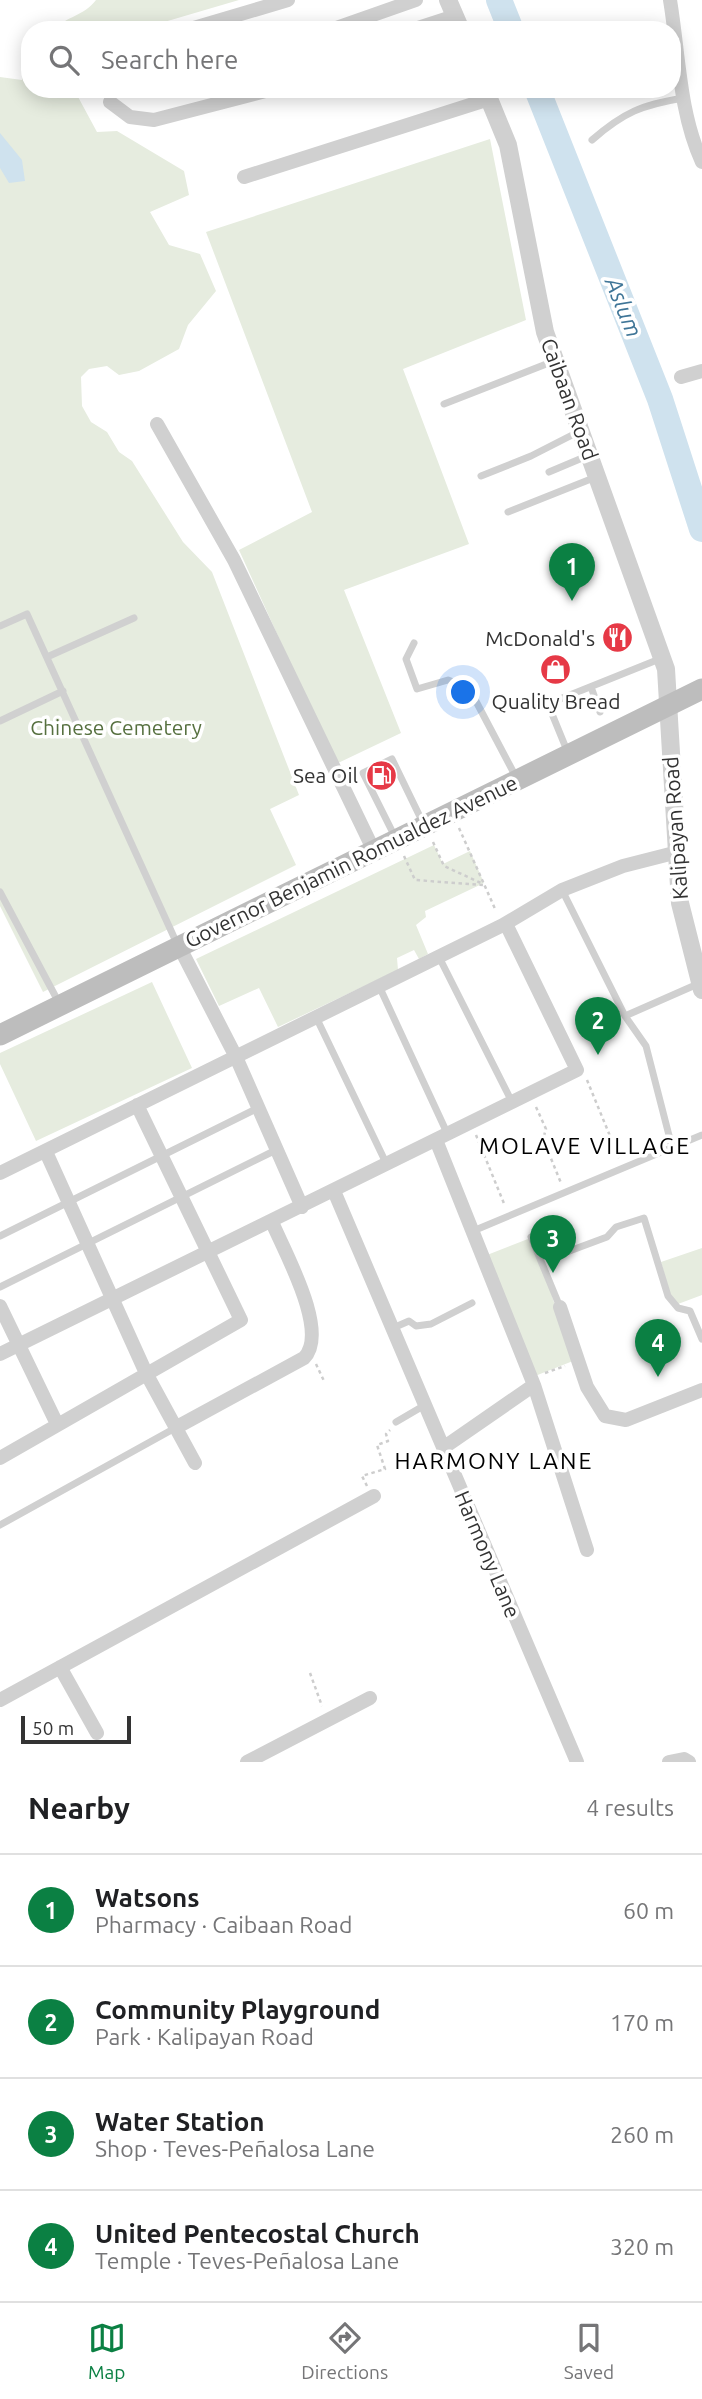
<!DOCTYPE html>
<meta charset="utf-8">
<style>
body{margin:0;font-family:Ubuntu,sans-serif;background:#f2f2f2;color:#202124}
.scale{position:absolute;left:21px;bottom:18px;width:110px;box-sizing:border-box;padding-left:7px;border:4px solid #333;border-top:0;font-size:19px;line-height:24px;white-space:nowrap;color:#333;-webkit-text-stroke:5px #fff;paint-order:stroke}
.you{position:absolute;left:464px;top:693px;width:24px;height:24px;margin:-18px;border:5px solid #fff;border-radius:50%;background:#1a73e8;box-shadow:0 0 0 10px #1a73e833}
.badge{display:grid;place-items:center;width:46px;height:46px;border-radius:50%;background:#0b8043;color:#fff;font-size:23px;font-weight:700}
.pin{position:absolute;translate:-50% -58px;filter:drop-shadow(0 2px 4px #0008)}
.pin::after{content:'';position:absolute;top:37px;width:24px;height:21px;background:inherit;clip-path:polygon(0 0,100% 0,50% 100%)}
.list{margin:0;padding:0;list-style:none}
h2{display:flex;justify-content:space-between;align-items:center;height:91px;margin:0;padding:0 28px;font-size:30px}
h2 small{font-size:23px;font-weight:400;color:#757577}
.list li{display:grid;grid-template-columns:46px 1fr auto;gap:21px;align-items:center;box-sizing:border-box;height:112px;padding:0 28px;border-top:2px solid #e0e0e0}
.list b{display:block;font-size:26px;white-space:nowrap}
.list p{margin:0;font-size:23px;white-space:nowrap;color:#757577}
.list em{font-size:23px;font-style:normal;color:#757577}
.icon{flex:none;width:38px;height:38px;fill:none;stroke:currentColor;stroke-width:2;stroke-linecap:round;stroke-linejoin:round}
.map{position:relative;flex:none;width:702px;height:1762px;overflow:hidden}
.search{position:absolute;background:#fff;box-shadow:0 4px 18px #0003;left:21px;right:21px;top:21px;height:77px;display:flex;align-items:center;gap:18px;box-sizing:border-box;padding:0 24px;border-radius:28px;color:#757577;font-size:26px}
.sheet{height:539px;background:#fff}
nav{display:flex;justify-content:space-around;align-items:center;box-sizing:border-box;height:98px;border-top:2px solid #e0e0e0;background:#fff;font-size:19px;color:#757577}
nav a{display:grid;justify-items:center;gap:4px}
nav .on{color:#0b8043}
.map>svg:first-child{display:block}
.green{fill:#e6ecdf}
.water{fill:#cfe2ee}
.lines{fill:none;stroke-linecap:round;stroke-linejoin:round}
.river{stroke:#cfe2ee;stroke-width:26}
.path{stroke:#cdcdcd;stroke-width:2.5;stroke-dasharray:3.5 3.5;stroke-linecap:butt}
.service{stroke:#d0d0d0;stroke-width:7}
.minor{stroke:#d0d0d0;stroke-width:14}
.tertiary{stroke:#d0d0d0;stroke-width:18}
.secondary{stroke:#bdbdbd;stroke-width:21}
.labels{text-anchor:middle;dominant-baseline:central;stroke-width:7;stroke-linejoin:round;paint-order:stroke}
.street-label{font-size:21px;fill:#333;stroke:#fff}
.poi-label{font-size:21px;fill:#333;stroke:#fff;text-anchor:end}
.park-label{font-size:21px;fill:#56703f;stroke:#fff}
.water-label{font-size:23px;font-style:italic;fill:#3f7597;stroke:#fff}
.neighbourhood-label{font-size:23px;letter-spacing:2px;fill:#000;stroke:#fff}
</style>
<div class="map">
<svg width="702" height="1762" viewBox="0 0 702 1762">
<rect width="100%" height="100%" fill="#fff"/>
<path class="green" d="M 96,0 L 239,0 L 137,30 L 53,30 C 67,16 84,16 96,0 Z
M 30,51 L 30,89 L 55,89 L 57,94 L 77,95 L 97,132 L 117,131 L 184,171 L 189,195 L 150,212 L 169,245 L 200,254 L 216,291 L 188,325 L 179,349 L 139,371 L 119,375 L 107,366 L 89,369 L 81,377 L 82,406 L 91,422 L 107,432 L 119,452 L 132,461 L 183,542 L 212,572 L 299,795 L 270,809 L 296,865 L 43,992 L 0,906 L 0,77 L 22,80 Z
M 490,139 L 526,320 L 403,369 L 469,544 L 344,590 L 401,733 L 336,764 L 239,550 L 312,512 L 206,232 Z
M 434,845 L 443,864 L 470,851 L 484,883 L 425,911 L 426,917 L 416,925 L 428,954 L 419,959 L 414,950 L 397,958 L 398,970 L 278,1027 L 259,988 L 219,1006 L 196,959 Z
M 152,982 L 192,1068 L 36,1141 L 0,1064 L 0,1053 Z
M 533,1237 L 573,1361 L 535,1376 L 487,1255 Z
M 702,1248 L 702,1295 L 678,1304 L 670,1294 L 661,1262 Z"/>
<path class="water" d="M 0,133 L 22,160 L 25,181 L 9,183 L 0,168 Z"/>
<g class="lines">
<path class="river" d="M 499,0 L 511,30
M 537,89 L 660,399 L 702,529"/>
<path class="path" d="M 459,828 L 496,911
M 433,842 L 444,866 L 481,883
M 404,856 L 415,880 L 484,885
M 587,1080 L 619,1158
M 536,1107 L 546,1129 L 543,1139 L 561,1183
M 476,1135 L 505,1206
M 316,1364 L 324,1381
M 545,1373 L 565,1366
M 367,1486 L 362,1476 L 385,1469 L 377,1445 L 388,1441 L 386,1434 L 390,1430
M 310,1673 L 322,1706"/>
<path class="service" d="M 592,140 C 624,112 642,105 683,98
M 444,404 L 554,361
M 549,472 L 587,456
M 481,476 L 531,456 L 580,431
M 508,512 L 596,477
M 0,626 L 27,614 L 178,946
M 414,643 L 406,659 L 417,689 L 448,680 L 469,688 L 517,779
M 47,657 L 134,618
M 591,687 L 600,712
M 0,721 L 63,691
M 568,753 L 550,709 L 555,701 L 662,658
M 395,837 L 363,773 L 392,759 L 424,825
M 562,890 L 625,1016 L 646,1046 L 672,1147
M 0,892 L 59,1003
M 439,957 L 512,1102
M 379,986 L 448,1135
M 625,1016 L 700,983
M 316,1017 L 387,1165
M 473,1231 L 702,1135
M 0,1236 L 258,1108
M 531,1237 L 560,1307
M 556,1256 L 607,1237 L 616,1227 L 644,1218 L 668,1296 L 678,1308 L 690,1311 L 702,1339
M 0,1287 L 276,1150
M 393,1328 L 409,1321 L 416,1326 L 431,1324 L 472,1303
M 396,1422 L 425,1405
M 0,1525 L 177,1427"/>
<path class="minor" d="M 670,0 C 679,54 679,112 702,162
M 336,28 L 416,0
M 187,30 L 288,0
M 412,30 L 455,16
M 110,102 L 130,117 L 154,120 L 273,89
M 244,177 L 489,99
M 681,377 L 702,371
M 157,424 L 234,560 L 374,851
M 179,946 L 236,1057 L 302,1207
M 436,1140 L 534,1385 L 587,1550
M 46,1152 L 146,1373 L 195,1463
M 0,1173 L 503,925 L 562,890 L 623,866 L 674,853
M 334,1191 L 577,1762
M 0,1306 L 57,1424
M 560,1307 L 587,1387 L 605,1416 L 626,1420 L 702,1390
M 0,1354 L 577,1070 L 506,924
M 177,1427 L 304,1358 C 330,1332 284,1251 272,1222
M 443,1448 L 534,1385
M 0,1458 L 241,1320 L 137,1105
M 60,1667 L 97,1733
M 0,1700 L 374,1496
M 247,1762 L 370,1698
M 669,1762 L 684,1759 L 689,1762"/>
<path class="tertiary" d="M 448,0 L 461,30
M 485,89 L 508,145 L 545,332 L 666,669 L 680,903 L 702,990"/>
<path class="secondary" d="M 0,1035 L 702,689"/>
</g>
<defs>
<symbol id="restaurant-disc" viewBox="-11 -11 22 22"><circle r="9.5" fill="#e63946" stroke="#fff"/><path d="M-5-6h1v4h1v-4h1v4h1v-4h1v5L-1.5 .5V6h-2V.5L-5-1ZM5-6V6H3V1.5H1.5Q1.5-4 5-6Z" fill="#fff"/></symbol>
<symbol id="shop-disc" viewBox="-11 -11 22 22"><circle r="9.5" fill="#e63946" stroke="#fff"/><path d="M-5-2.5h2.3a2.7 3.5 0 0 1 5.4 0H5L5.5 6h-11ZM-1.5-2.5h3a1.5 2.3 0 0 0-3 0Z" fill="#fff"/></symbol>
<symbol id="fuel-disc" viewBox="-11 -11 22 22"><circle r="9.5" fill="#e63946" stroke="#fff"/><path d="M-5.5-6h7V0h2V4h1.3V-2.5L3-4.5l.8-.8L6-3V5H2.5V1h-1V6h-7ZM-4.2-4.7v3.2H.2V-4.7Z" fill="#fff"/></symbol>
</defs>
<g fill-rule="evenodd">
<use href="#restaurant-disc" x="600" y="620" width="35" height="35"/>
<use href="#shop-disc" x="538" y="652" width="35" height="35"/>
<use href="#fuel-disc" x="364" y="758" width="35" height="35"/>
</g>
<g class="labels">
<g class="street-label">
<text transform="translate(570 399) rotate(70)">Caibaan Road</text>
<text transform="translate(675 828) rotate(-94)">Kalipayan Road</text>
<text transform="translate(351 861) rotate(-26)">Governor Benjamin Romualdez Avenue</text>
<text transform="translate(488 1554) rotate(67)">Harmony Lane</text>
</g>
<g class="poi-label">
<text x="595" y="638">McDonald's</text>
<text x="556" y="701" text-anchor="middle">Quality Bread</text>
<text x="358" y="775">Sea Oil</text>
</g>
<g class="park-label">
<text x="116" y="727">Chinese Cemetery</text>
</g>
<g class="water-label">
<text transform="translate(624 307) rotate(68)">Aslum</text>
</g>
<g class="neighbourhood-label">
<text x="585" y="1145">MOLAVE VILLAGE</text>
<text x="494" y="1460">HARMONY LANE</text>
</g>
</g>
</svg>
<div class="scale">50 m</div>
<div class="you"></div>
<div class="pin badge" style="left:572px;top:601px">1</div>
<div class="pin badge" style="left:598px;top:1055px">2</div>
<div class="pin badge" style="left:553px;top:1273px">3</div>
<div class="pin badge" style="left:658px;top:1377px">4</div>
<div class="search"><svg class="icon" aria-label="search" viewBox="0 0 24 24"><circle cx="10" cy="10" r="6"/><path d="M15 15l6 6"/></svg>Search here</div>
</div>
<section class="sheet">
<h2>Nearby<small>4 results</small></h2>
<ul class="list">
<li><span class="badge">1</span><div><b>Watsons</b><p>Pharmacy · Caibaan Road</p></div><em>60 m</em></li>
<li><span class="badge">2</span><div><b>Community Playground</b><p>Park · Kalipayan Road</p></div><em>170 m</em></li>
<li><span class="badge">3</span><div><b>Water Station</b><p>Shop · Teves-Peñalosa Lane</p></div><em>260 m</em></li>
<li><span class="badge">4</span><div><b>United Pentecostal Church</b><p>Temple · Teves-Peñalosa Lane</p></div><em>320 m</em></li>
</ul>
</section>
<nav>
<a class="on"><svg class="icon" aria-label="map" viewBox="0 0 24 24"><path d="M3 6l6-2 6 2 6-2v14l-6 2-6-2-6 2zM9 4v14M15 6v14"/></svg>Map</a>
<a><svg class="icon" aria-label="directions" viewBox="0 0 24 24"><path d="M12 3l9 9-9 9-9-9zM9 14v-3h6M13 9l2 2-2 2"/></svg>Directions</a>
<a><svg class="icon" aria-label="saved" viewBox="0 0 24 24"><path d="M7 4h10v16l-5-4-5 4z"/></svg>Saved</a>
</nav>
